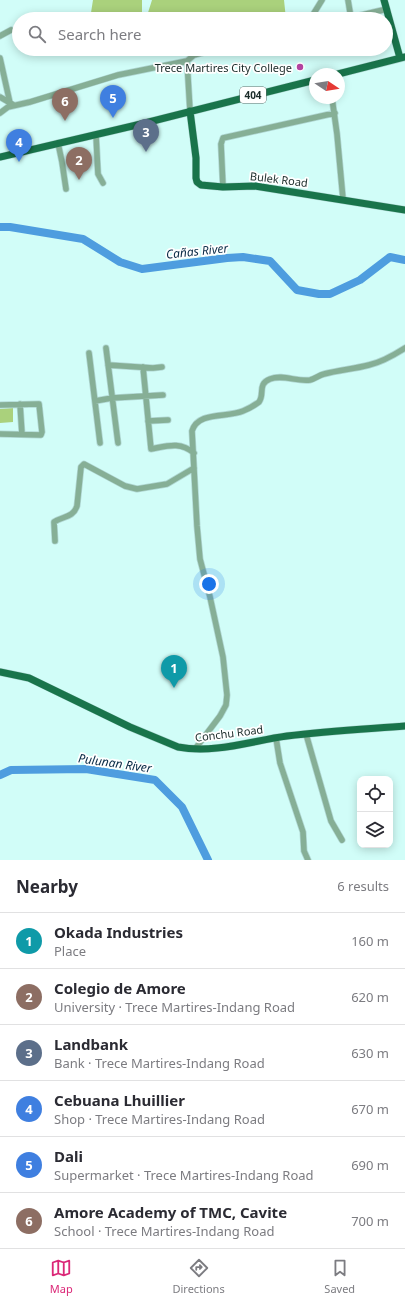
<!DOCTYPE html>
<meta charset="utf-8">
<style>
body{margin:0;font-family:"Noto Sans",sans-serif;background:#f2f2f3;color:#2b2b33}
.controls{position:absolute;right:12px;bottom:12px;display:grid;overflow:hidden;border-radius:8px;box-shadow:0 2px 10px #0003}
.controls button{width:36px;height:36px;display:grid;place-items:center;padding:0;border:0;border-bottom:1px solid #e1e1e2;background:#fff;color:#2b2b33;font:20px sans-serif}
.compass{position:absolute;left:309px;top:68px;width:36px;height:36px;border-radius:50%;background:#fff;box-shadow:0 2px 10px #0003;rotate:102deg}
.you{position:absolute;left:209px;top:584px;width:14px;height:14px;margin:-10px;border:3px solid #fff;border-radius:50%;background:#1a73e8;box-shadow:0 0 0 6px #1a73e833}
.badge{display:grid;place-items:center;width:26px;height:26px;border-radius:50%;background:#db2777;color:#fff;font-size:13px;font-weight:700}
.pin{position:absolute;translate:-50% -33px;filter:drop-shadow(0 1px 2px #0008)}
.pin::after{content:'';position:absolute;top:21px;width:14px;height:12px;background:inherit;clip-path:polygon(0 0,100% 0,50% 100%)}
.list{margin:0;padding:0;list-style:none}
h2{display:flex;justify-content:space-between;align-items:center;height:52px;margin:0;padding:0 16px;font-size:17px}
h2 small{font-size:13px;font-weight:400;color:#7c7c81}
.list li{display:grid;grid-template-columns:26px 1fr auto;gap:12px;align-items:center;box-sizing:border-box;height:56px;padding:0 16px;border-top:1px solid #e1e1e2}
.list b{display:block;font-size:15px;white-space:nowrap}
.list p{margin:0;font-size:13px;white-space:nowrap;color:#7c7c81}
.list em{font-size:13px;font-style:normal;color:#7c7c81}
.icon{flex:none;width:22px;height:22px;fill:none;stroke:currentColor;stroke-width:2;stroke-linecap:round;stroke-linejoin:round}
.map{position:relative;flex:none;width:405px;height:860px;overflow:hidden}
.search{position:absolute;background:#fff;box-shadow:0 2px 10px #0003;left:12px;right:12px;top:12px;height:44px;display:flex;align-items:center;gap:10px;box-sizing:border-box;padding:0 14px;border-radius:22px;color:#7c7c81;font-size:15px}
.sheet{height:388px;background:#fff}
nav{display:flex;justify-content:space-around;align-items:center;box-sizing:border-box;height:56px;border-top:1px solid #e1e1e2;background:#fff;font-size:11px;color:#7c7c81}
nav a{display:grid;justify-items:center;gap:2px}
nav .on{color:#db2777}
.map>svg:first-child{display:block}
.green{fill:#aad17c}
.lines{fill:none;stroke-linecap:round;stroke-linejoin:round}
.river{stroke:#4e9ddf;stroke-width:8}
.minor-casing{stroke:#b0d7d3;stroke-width:7}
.major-casing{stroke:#b0d7d3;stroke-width:8}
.minor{stroke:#86af96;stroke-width:5.5}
.major{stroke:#19744b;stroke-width:7}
.poi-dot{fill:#b444a1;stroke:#fff;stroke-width:1.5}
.labels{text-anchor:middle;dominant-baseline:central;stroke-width:3.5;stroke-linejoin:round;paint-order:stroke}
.shield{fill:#fff;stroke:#5f6b69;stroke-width:1}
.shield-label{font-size:10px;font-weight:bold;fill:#1a2b29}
.poi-label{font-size:11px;fill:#1a2b29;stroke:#fff;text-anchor:end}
.street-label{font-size:11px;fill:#1a2b29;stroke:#fff}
.water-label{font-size:12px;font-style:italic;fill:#092b46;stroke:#fff}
</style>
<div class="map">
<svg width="405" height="860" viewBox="0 0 405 860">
<rect width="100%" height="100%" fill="#d1fdf8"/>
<path class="green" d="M 93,0 L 142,0 L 142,12 L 99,19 L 90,19 Z
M 152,0 L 284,0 L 286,19 L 146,19 Z
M 13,408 L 13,422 L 0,423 L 0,409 Z"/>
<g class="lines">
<path class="river" d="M 0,227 L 10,227 L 83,239 L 120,262 L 142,269 L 227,258 L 243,257 L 270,261 L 297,290 L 319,294 L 330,294 L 360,280 L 390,257 L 405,260
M 0,775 L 11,770 L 86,769 L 155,780 L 182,807 L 208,860"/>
<defs>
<path id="minor" d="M 348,0 L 351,18
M 312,19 L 314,13 L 322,0
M 345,19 L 387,9
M 0,36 L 11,30
M 0,58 L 10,103
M 187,61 L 190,111
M 0,97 L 12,104
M 332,98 L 337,134 L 343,199
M 0,113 L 8,107 L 30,102 L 118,75 L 187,61 L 194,55 L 216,49
M 96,135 L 98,174 L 103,183
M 58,143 L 62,162 L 66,189
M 223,187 L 221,144 L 223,138 L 335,113
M 106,348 L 118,443
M 89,353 L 100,443
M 108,365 L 153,368 L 162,367
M 143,367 L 151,449 C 167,446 180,441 194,453
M 95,401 L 112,398 L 163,395
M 20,404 L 22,434
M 0,405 L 39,404 L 42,432 L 41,435 L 0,434
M 148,421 L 168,420
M 55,541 L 54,522 C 63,516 73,518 77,506 L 81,467 L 84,464 L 125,486 L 137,489 L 167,484 L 194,468
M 306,734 L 331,821 L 342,840
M 276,738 L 280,763 L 303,832 L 304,851 L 308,860
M 195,749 L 220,716 L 226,705 L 227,695 L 223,657 L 210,597 L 200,559 L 197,526 L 192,431 C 198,411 227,418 243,411 C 248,409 255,405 259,402 C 265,394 257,384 270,379 C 283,374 297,382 310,380 C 315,379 319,375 324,374 C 339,370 354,369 369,365 C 382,362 394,355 405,348"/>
<path id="major" d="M 384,0 L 400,58
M 338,74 L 405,57
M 190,111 L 196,158 L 196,178 L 197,182 L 201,185 L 223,187 L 255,186 L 405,210
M 0,157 L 141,124 L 315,80
M 0,672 L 29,678 L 130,727 L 178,747 C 214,754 251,741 287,736 C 326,731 366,729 405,726"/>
</defs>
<use href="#minor" class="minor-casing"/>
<use href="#major" class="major-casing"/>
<use href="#minor" class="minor"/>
<use href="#major" class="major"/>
</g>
<circle class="poi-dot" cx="300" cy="67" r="4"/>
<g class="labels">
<rect class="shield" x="240" y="87" width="26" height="16" rx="3"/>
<g class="shield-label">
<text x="253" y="95">404</text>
</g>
<g class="poi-label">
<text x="292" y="67">Trece Martires City College</text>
</g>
<g class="street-label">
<text transform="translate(279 179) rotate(7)">Bulek Road</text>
<text transform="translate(229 733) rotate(-7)">Conchu Road</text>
</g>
<g class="water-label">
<text transform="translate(197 251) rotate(-6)">Cañas River</text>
<text transform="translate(115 763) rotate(8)">Pulunan River</text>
</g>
</g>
</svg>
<div class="controls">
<button><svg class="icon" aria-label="locate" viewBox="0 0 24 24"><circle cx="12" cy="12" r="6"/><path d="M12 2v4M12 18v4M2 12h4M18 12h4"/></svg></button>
<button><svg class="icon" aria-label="layers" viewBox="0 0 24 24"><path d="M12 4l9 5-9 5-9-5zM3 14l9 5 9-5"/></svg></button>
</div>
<svg class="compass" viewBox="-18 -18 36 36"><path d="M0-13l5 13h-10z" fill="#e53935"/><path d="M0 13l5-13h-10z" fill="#7c7c81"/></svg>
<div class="you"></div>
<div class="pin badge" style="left:174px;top:688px;background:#0f9aa8">1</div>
<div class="pin badge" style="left:79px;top:180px;background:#8d6e63">2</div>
<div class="pin badge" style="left:146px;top:152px;background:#5c6f8a">3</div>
<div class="pin badge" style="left:19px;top:162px;background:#3f7fe0">4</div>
<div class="pin badge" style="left:113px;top:118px;background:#3f7fe0">5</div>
<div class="pin badge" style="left:65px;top:121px;background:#8d6e63">6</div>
<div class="search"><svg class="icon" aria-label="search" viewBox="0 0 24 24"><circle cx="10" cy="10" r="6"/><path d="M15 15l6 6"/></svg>Search here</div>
</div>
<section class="sheet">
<h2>Nearby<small>6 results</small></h2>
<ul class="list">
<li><span class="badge" style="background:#0f9aa8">1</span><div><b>Okada Industries</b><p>Place</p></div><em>160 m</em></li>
<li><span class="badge" style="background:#8d6e63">2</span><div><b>Colegio de Amore</b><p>University · Trece Martires-Indang Road</p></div><em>620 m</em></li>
<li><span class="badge" style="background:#5c6f8a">3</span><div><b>Landbank</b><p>Bank · Trece Martires-Indang Road</p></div><em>630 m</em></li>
<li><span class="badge" style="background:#3f7fe0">4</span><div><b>Cebuana Lhuillier</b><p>Shop · Trece Martires-Indang Road</p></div><em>670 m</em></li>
<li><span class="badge" style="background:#3f7fe0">5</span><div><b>Dali</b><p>Supermarket · Trece Martires-Indang Road</p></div><em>690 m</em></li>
<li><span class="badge" style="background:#8d6e63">6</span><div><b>Amore Academy of TMC, Cavite</b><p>School · Trece Martires-Indang Road</p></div><em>700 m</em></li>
</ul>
</section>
<nav>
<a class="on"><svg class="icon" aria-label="map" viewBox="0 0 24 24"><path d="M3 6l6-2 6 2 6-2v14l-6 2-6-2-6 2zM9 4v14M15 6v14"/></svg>Map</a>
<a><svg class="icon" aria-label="directions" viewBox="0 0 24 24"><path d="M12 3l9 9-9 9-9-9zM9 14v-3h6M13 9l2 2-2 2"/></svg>Directions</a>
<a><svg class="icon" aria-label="saved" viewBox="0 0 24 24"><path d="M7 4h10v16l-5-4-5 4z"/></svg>Saved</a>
</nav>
